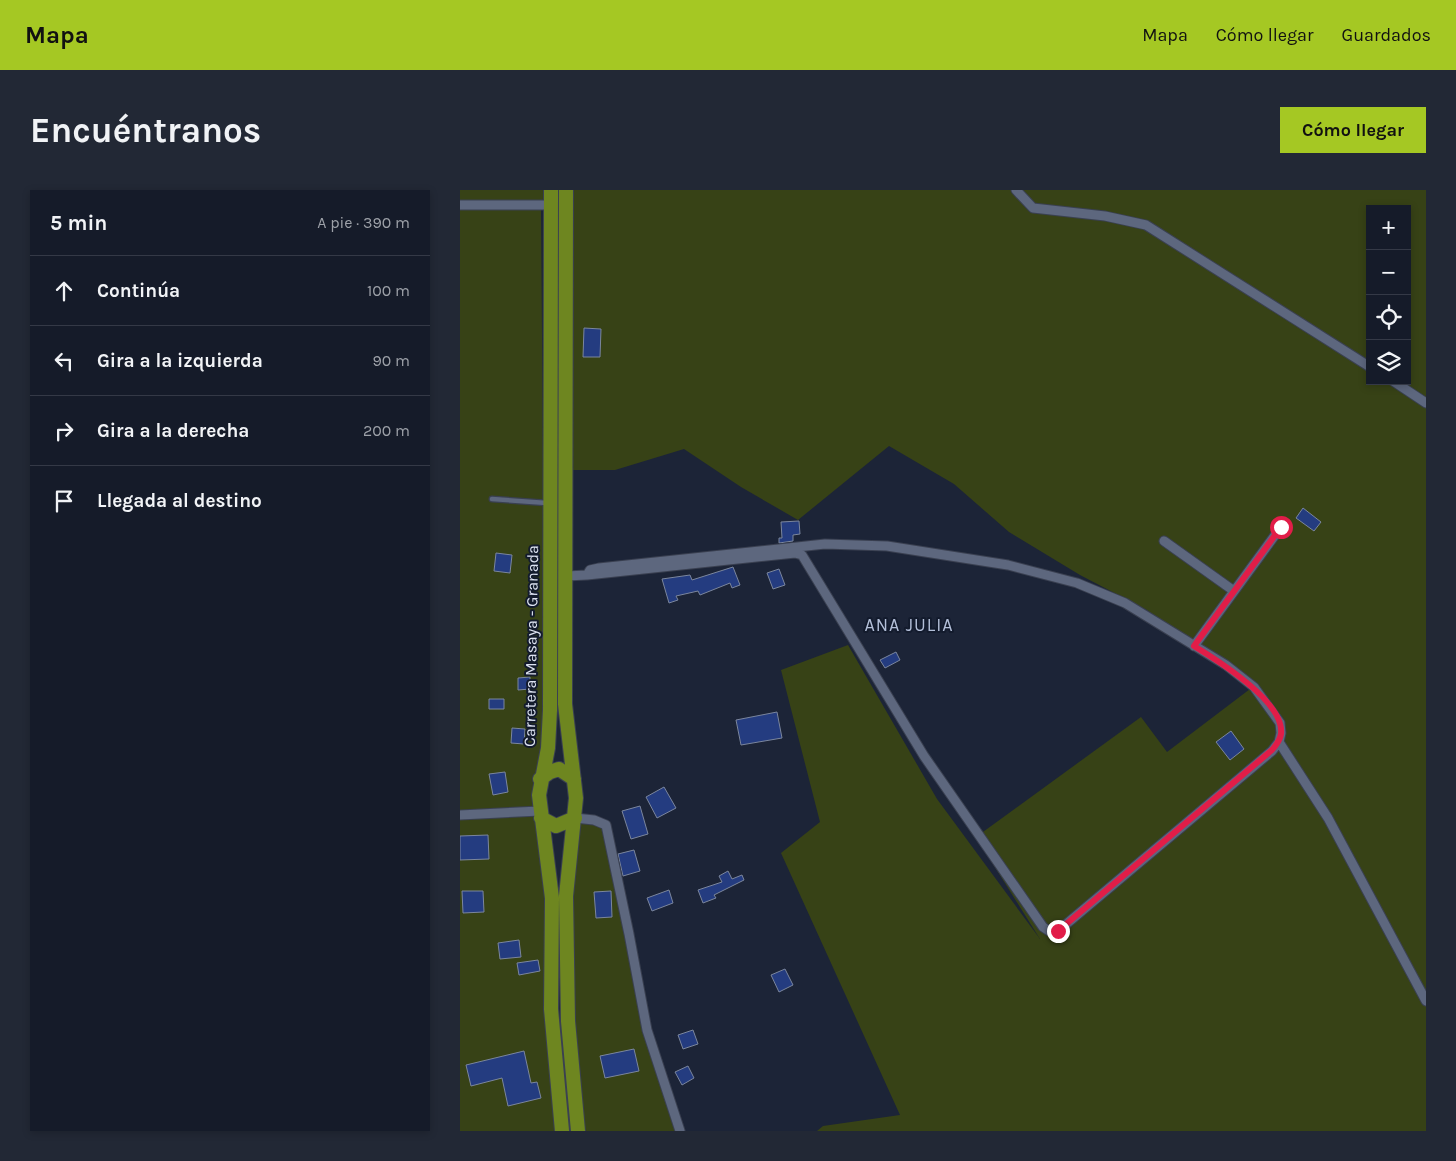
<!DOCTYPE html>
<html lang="es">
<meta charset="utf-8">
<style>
body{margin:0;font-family:Karla,sans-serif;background:#222835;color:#f1f3f6}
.controls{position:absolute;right:15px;top:15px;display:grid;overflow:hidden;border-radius:0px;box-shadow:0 2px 8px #0003}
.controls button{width:45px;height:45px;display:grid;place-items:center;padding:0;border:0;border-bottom:1px solid #343946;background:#151b29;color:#f1f3f6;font:25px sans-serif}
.stop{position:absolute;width:15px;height:15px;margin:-11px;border:4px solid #e11d48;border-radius:50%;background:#fff}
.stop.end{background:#e11d48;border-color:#fff;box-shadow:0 1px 5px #0008}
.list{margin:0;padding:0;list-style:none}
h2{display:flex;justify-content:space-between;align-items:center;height:65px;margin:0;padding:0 20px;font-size:21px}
h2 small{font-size:16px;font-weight:400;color:#9da1a8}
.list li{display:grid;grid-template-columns:32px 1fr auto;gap:15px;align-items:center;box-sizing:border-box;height:70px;padding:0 20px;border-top:1px solid #343946}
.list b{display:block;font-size:19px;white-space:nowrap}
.list em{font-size:16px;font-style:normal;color:#9da1a8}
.icon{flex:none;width:28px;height:28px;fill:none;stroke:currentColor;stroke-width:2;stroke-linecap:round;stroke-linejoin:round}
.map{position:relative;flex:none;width:966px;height:941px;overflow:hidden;border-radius:0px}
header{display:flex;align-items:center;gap:30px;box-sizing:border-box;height:70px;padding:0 25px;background:#a5c823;color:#111}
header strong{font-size:24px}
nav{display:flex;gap:28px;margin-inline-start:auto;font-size:18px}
.intro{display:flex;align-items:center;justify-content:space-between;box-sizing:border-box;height:120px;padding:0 30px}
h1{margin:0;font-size:35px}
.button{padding:12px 22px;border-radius:0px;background:#a5c823;color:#111;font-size:18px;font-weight:700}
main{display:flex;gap:30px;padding:0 30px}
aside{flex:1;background:#151b29;border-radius:0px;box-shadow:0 2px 8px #0003}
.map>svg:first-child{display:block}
.green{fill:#374216;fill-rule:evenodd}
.building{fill:#243c80;stroke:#7b869d}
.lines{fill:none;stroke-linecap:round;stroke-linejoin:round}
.service-casing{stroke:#3a4051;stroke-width:7}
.minor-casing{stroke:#3a4051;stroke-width:11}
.trunk-casing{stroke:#3a4051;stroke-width:16}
.service{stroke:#5d677e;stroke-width:4.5}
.minor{stroke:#5d677e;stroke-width:9}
.trunk{stroke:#6e8620;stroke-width:14}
.route{stroke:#e11d48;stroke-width:6}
.labels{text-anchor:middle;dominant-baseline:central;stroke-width:4;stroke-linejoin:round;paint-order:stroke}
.street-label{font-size:16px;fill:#dde3f1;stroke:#131b2d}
.neighbourhood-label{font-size:18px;letter-spacing:1px;fill:#b3bfd8;stroke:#131b2d}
</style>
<header>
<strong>Mapa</strong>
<nav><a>Mapa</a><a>Cómo llegar</a><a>Guardados</a></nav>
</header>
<div class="intro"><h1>Encuéntranos</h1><a class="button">Cómo llegar</a></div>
<main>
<aside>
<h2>5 min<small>A pie · 390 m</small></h2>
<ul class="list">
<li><svg class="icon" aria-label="ahead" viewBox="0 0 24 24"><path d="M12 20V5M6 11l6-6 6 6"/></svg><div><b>Continúa</b></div><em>100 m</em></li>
<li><svg class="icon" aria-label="left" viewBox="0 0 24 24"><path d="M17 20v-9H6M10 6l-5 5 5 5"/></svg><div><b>Gira a la izquierda</b></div><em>90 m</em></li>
<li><svg class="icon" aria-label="right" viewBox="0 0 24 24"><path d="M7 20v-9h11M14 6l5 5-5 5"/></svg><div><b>Gira a la derecha</b></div><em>200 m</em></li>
<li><svg class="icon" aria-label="arrive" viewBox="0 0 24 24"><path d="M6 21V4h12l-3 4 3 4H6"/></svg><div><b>Llegada al destino</b></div></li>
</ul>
</aside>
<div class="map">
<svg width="966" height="941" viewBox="0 0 966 941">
<rect width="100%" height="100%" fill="#1c2437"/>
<path class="green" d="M 0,0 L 91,0 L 81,15 L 85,529 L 80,621 L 102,941 L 0,941 Z
M 106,0 L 966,0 L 966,941 L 357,941 L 363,936 L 440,925 L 321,663 L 360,632 L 321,480 L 388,455 L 477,609 L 580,749 L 516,647 L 681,527 L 707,562 L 790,499 L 687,420 L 620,385 L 549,342 L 494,294 L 429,256 L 338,330 L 281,297 L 224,259 L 155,280 L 106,280 ZM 910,19 L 947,19 L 947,191 L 910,191 Z
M 115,628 L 146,635 L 187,840 L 220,941 L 118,941 L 108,831 Z"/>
<path class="building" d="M 124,138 L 141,139 L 140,167 L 123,167 Z
M 843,318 L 861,332 L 854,341 L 836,328 Z
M 339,331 L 340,344 L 333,345 L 333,351 L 319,353 L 319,348 L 322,348 L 321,332 Z
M 36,363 L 52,365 L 50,383 L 34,381 Z
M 273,377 L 280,395 L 272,398 L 270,393 L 240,405 L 238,401 L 216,406 L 218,410 L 209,413 L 202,389 L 230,385 L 232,390 Z
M 319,379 L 325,395 L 313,399 L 307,383 Z
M 436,462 L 440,470 L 425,478 L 420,470 Z
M 70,487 L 70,499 L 58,500 L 58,488 Z
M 29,509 L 44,509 L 44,519 L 29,519 Z
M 317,522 L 322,548 L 281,555 L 276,530 Z
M 52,538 L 65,539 L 64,554 L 51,553 Z
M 771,541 L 784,559 L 770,570 L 756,552 Z
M 45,582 L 48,602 L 33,605 L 29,584 Z
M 204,597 L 216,618 L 197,628 L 186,607 Z
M 180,616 L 188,644 L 171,649 L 162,621 Z
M 28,645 L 29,669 L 0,670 L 0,646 Z
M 174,660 L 180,681 L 163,686 L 158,664 Z
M 268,681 L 272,689 L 282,685 L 284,690 L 254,705 L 256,708 L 243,713 L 238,700 L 262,692 L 259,686 Z
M 209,700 L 213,713 L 192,721 L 187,708 Z
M 2,701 L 23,701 L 24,722 L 3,723 Z
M 151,701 L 152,727 L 136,728 L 134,702 Z
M 59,750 L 61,767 L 40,769 L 38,753 Z
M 78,770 L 80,781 L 59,785 L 57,773 Z
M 325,779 L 333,795 L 319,802 L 311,785 Z
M 233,840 L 238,854 L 223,859 L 218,845 Z
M 174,859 L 179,881 L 145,888 L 140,866 Z
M 64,861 L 71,893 L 77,892 L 81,908 L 48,916 L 42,888 L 11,896 L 6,875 Z
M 228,876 L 234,888 L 222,895 L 215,882 Z"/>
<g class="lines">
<defs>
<path id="service" d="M 32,309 L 87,313"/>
<path id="minor" d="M 556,0 L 573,18 L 645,26 L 686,35 L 910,177
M 0,15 L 91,15
M 933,191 L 966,213
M 704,351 L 774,401
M 106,386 L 127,385 L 335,363 L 342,365 L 464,566 L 583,737 L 589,741 L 598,741 L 812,561 L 819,552 L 821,543 L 820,533 L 794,497 L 766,475 L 665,413 L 617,393 L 548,375 L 427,356 L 365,354 L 139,378 L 130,380 L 127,385
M 734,456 L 821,337
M 819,552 L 868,628 L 966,811
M 0,625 L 80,621
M 115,628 L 134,630 L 146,635 L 169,744 L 187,840 L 220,941"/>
<path id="trunk" d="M 91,0 L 90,520 L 88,558 L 79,605 L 92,708 L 91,819 L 102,941
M 106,0 L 105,514 L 116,608 L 106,706 L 108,831 L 118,941
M 80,589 L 90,582 L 99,579 L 114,589
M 81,628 L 96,636 L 115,628"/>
</defs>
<use href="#service" class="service-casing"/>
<use href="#minor" class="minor-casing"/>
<use href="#trunk" class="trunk-casing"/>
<use href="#service" class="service"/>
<use href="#minor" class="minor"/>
<use href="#trunk" class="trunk"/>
</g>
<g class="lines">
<path class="route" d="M 598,741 L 812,560 C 816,555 820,551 821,544 C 825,512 757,470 734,456 L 821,337"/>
</g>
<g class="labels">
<g class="street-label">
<text transform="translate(71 456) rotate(-89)">Carretera Masaya - Granada</text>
</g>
<g class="neighbourhood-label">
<text x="449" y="435">ANA JULIA</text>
</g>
</g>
</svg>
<div class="controls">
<button>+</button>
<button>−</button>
<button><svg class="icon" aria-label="locate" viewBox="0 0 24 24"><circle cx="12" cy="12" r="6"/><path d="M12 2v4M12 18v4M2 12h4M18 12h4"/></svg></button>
<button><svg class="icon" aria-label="layers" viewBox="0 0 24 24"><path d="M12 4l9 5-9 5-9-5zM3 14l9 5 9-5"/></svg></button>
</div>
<div class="stop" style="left:821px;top:337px"></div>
<div class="stop end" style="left:598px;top:741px"></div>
</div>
</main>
